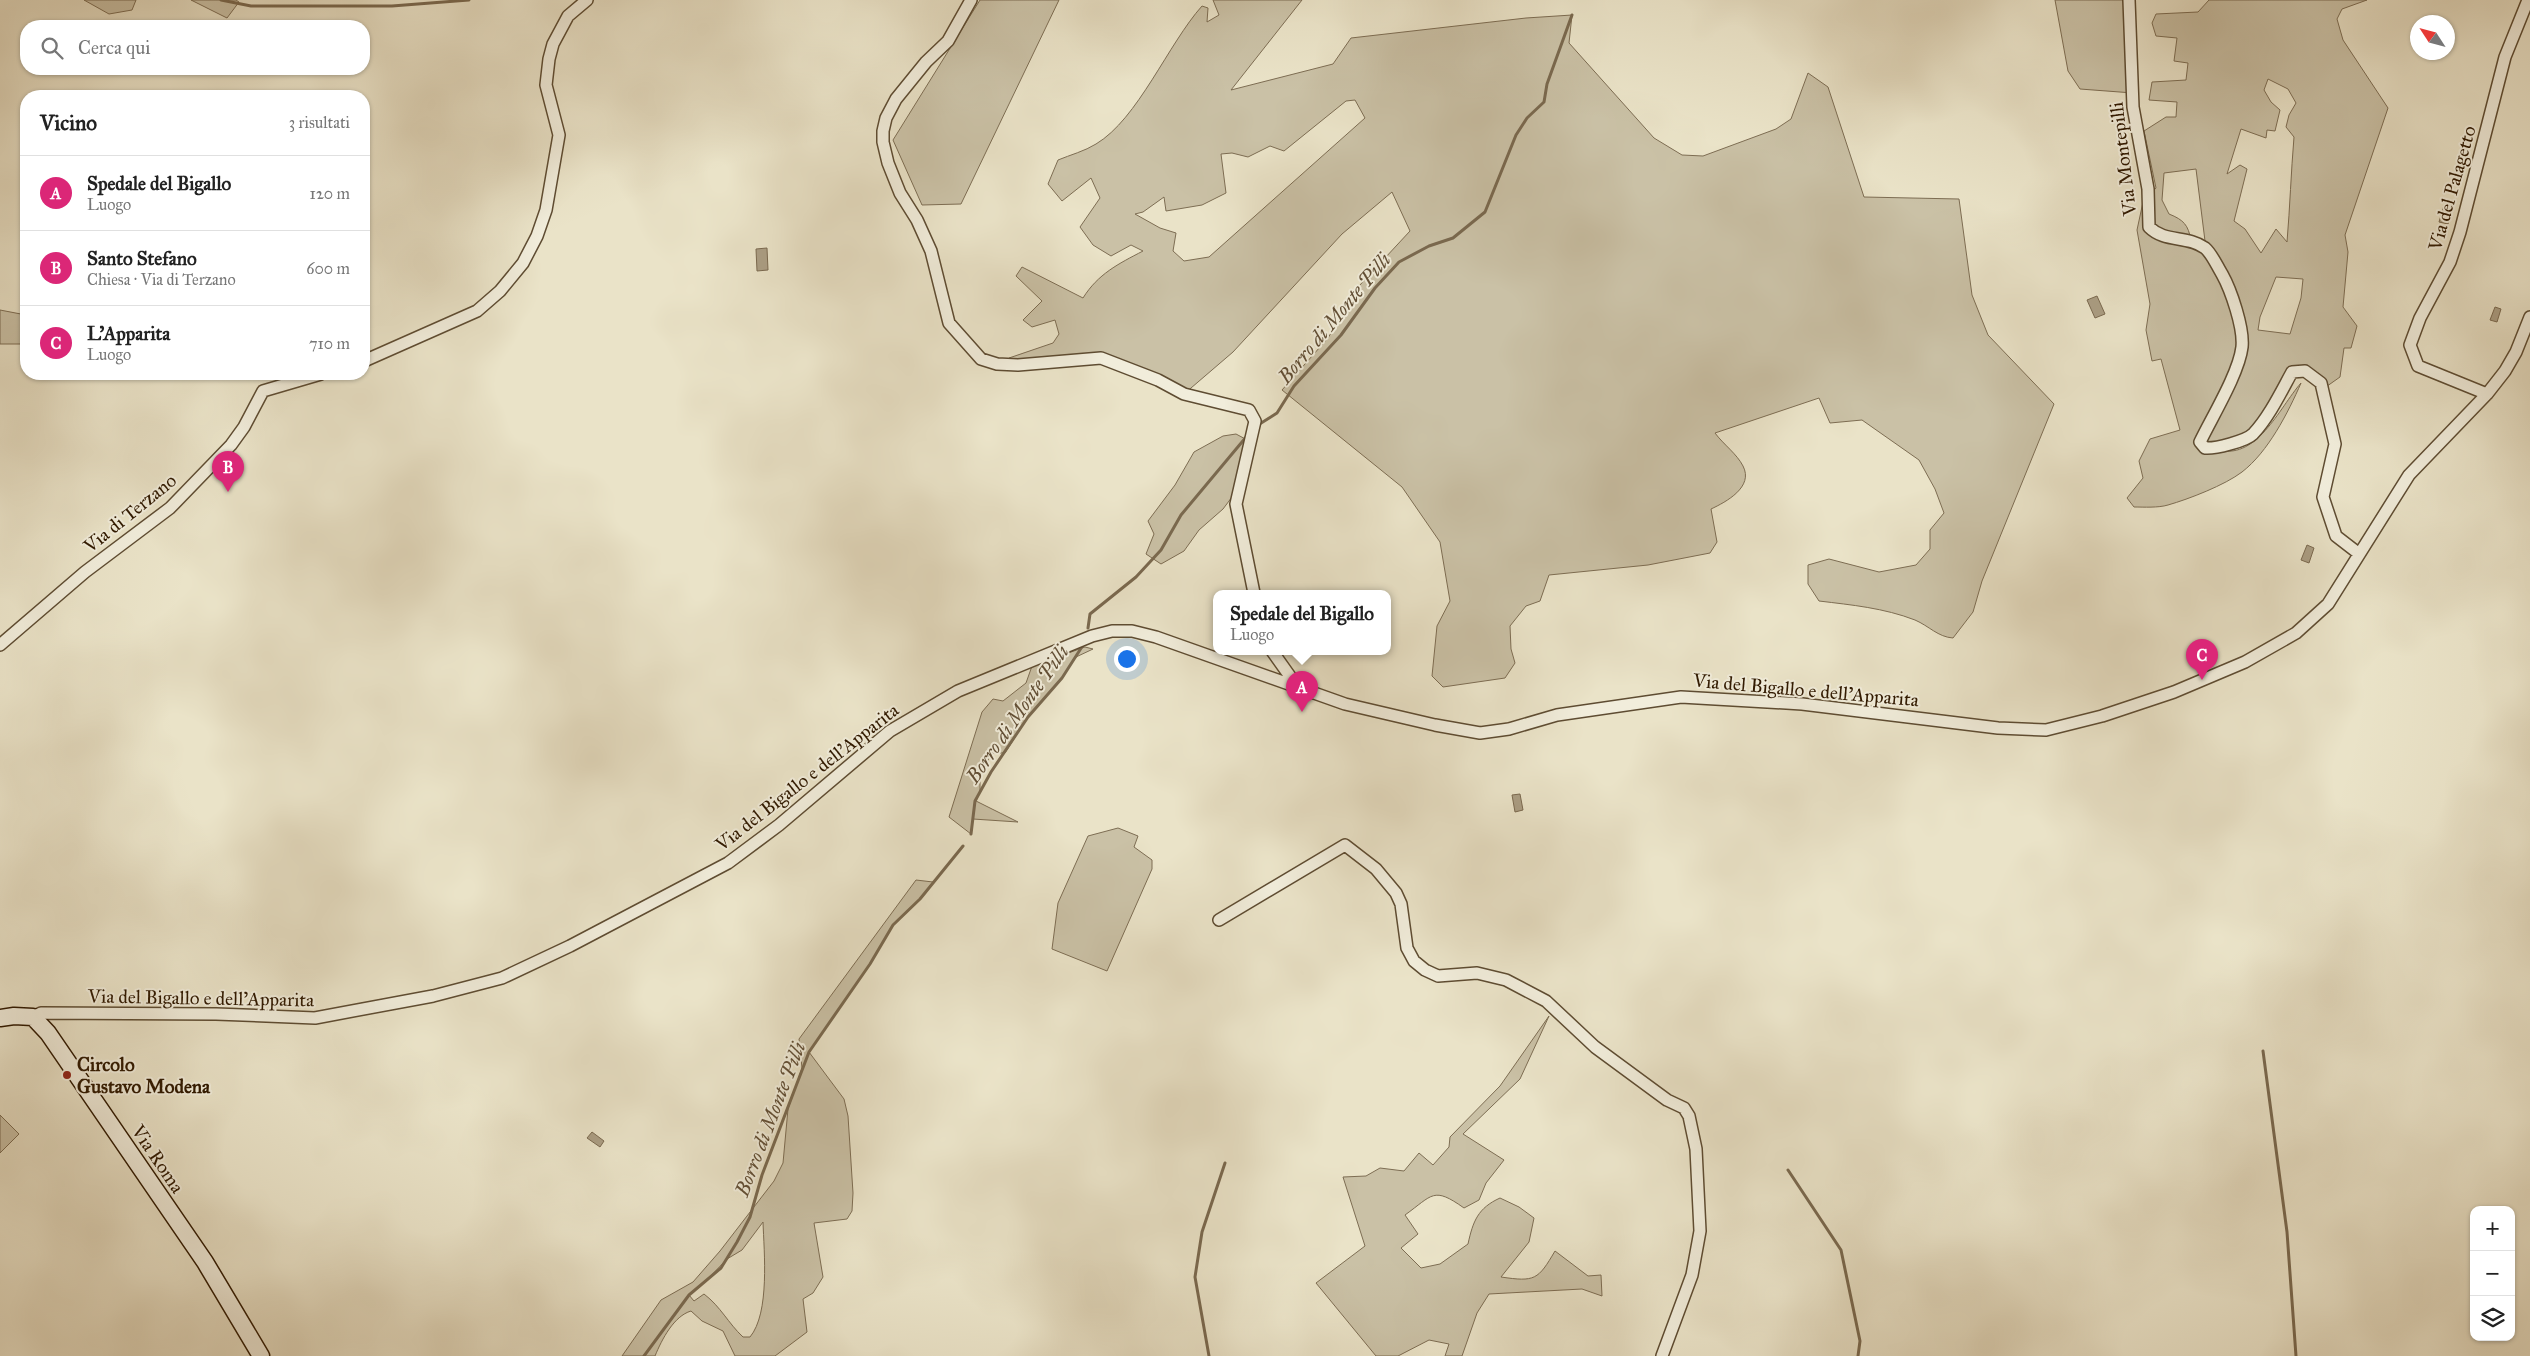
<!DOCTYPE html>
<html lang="it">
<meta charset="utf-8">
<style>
body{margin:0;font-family:"IM FELL Great Primer",serif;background:#f2f2f2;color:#222}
.controls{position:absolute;right:15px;bottom:15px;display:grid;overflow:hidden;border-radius:10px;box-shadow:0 1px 4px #0004}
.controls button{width:45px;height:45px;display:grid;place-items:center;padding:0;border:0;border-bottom:1px solid #e0e0e0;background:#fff;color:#222;font:25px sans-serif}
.compass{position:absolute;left:2410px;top:15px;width:45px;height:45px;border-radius:50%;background:#fff;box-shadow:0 1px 4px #0004;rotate:306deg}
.you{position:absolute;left:1126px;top:658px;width:18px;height:18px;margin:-12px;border:4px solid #fff;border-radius:50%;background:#1a73e8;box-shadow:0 0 0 8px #1a73e833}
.badge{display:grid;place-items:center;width:32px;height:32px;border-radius:50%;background:#db2777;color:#fff;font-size:16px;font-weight:700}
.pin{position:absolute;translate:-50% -41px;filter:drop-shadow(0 1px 2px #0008)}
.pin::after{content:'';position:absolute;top:26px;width:18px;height:15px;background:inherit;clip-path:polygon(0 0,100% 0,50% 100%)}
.popup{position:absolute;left:1213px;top:590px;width:178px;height:65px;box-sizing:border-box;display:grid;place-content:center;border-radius:10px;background:#fff;filter:drop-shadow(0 1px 4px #0005);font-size:16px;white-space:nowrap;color:#767676}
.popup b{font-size:19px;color:#222}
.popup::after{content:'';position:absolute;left:50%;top:100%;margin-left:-10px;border:10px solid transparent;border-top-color:#fff}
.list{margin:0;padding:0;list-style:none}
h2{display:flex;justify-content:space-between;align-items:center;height:65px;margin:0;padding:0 20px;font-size:21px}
h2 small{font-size:16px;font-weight:400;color:#767676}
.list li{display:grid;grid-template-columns:32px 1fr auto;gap:15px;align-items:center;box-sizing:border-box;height:75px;padding:0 20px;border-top:1px solid #e0e0e0}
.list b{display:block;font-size:19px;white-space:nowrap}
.list p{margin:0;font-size:16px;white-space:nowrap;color:#767676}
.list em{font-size:16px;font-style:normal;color:#767676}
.icon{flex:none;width:28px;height:28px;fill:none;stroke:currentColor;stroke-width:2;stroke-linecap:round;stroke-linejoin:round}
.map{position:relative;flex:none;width:2530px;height:1356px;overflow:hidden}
.search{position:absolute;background:#fff;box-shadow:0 1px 4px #0004;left:20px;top:20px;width:350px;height:55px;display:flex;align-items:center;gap:12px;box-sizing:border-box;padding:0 18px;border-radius:20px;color:#767676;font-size:19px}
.panel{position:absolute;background:#fff;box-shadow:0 1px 4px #0004;left:20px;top:90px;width:350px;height:290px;border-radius:20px}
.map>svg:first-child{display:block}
.green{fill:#cac1a6;stroke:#7d6d53;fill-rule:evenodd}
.water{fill:#ab9e84;stroke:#7a694f}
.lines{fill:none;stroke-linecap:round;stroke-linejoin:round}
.stream{stroke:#7a694f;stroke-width:3}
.street-casing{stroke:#5e4c32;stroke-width:14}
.secondary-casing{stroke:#301900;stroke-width:19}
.street{stroke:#f1eddb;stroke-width:11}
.secondary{stroke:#f1eddb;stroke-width:16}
.poi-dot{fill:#8f2418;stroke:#f1eddb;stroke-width:2}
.labels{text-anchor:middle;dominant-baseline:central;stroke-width:4;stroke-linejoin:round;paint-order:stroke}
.street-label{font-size:19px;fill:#301900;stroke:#f1eddb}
.poi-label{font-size:19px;font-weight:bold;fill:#301900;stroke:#f1eddb;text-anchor:start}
.water-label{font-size:20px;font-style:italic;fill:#614e35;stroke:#f1eddb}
</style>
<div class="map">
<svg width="2530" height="1356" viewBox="0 0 2530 1356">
<rect width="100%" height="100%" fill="#eae3c8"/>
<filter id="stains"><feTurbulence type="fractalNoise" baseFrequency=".004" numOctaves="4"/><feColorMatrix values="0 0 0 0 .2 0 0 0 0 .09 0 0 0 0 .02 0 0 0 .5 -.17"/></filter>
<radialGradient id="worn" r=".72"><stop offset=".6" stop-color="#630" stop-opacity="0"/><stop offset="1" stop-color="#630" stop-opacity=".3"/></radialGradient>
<path class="green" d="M 84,0 L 136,0 L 132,10 L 109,14 Z
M 191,0 L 236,0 L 239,2 L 227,18 Z
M 980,0 L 1059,0 L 961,204 L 922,205 L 893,140 Z
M 1213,0 L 1302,0 L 1231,90 L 1333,64 L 1351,38 L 1526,18 L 1572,15 L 1569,43 L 1654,138 L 1682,155 L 1703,156 L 1776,129 L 1791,119 L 1808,73 L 1828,87 L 1864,197 L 1959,199 L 1972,295 L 1988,335 L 2054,404 L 1982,581 L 1973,612 L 1953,638 C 1938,637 1929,626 1915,620 C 1884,608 1852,605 1819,601 L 1808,584 L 1808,565 L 1829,559 L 1879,572 L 1916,565 L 1930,549 L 1930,530 L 1944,513 L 1935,489 L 1919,460 L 1862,420 L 1830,423 L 1819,398 L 1715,433 C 1723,444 1737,454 1743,466 C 1754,487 1726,502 1711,509 L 1717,542 L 1710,553 L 1648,565 L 1549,575 L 1540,601 L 1526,606 L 1510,626 L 1511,649 L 1515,663 L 1505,678 L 1443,687 L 1432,676 L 1437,626 L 1450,601 L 1440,542 L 1402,487 L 1282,390 L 1328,338 L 1359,286 L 1410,231 L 1392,192 L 1342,234 L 1233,352 L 1184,394 L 1101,358 L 1018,365 L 1009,358 L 1053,343 L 1059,334 L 1055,320 L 1032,327 L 1023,320 L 1042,301 L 1016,276 L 1022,267 L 1083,298 C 1098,274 1118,264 1143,251 L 1131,245 L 1111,256 L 1093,245 L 1080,227 L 1100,198 L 1091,178 L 1062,201 L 1048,184 L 1058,160 C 1070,155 1085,151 1096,144 C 1138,119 1168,44 1202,6 L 1208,8 L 1207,22 L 1219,15 ZM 1355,100 L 1365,118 L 1209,257 L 1184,261 L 1173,251 L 1176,233 L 1160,228 L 1135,214 L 1143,212 L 1164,197 L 1166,211 L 1202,205 L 1226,193 L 1221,154 L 1232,153 L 1248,157 L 1270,146 L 1284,151 L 1346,101 Z
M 2055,0 L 2129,0 L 2133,93 L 2080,89 L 2068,71 Z
M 2209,0 L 2367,0 L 2342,9 L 2337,19 L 2343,40 L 2388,108 L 2345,235 L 2348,252 L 2343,307 L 2357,326 L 2351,348 L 2344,348 L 2340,377 L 2323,389 L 2321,383 L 2292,372 L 2251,435 L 2215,449 C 2256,463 2279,408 2301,383 C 2288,413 2268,452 2242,472 C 2225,485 2189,499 2168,505 C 2158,508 2144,507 2134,507 L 2127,498 L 2143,478 L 2139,461 L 2150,439 L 2180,430 L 2161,359 L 2152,361 L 2146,330 L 2150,304 L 2137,230 L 2143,202 L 2156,188 L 2144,131 L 2166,117 L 2176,117 L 2177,102 L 2149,100 L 2152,82 L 2186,80 L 2188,63 L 2174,61 L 2177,38 L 2156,36 L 2152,23 L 2156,14 L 2198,12 ZM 2268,79 L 2288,89 L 2296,103 L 2289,115 L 2286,127 L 2294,137 C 2291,172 2290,207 2287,242 L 2276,229 L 2261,253 L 2245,229 L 2234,221 L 2247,169 L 2240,165 L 2227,174 L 2241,129 L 2266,138 L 2267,130 L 2275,131 L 2280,110 L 2271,102 L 2264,90 ZM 2196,169 L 2206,249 L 2191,240 C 2188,225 2184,220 2169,214 L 2162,200 L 2164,173 ZM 2276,277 L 2303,279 L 2301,298 L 2290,334 L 2258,330 L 2260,317 Z
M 0,310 L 26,315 L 26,344 L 0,344 Z
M 1236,434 L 1251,442 L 1238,489 L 1223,509 L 1199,530 L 1184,551 L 1161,564 L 1146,554 L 1154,534 L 1148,521 L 1175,485 L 1194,452 L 1223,436 Z
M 1085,647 L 1093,649 L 1076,657 L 1062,678 L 1028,717 L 1005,753 L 991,753 L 980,780 L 980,792 L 976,801 L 1018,822 L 973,819 L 971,834 L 949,817 L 982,712 L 993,699 L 1003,701 L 1026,683 L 1032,666 Z
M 1118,828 L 1138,836 L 1134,847 L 1152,860 L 1152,869 L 1107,971 L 1052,949 L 1058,903 L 1088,836 Z
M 916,880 L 933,882 L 920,899 L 893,925 L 870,964 L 809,1052 L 844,1099 L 848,1116 L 853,1193 L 852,1211 L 847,1219 L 814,1223 L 823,1277 L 813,1293 L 803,1299 L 807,1332 L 775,1356 L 735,1356 L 723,1331 L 702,1321 L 691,1311 C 674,1316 662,1339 655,1356 L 622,1356 L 661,1300 L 693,1282 L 720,1251 L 774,1181 L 783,1163 L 788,1109 L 802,1068 L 799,1039 ZM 763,1222 C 764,1252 770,1313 750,1337 L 743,1337 C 728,1323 721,1307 704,1294 L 694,1301 L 689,1295 L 702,1285 L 727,1259 L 742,1250 Z
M 1549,1016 L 1520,1079 L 1463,1134 L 1504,1160 L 1486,1183 L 1479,1200 L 1464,1208 C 1433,1186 1433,1195 1405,1215 L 1418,1234 L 1401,1248 L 1421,1268 L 1440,1264 L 1468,1244 C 1473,1221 1478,1208 1500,1198 L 1519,1207 L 1534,1218 L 1529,1242 L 1501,1277 C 1535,1282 1538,1280 1555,1251 L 1588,1276 L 1601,1275 L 1602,1296 L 1582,1289 L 1489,1294 L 1477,1313 L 1462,1356 L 1445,1356 L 1449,1344 L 1429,1340 L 1398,1356 L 1376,1356 L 1316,1283 L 1365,1246 L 1343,1177 L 1366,1176 L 1380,1168 L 1404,1171 L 1419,1153 L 1433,1165 L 1449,1147 L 1450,1137 L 1500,1086 Z
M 0,1115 L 19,1134 L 0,1153 Z"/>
<path class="water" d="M 2444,205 L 2453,207 L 2448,224 L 2439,222 Z
M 767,248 L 768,270 L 757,271 L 756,249 Z
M 2097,296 L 2105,314 L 2095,318 L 2087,300 Z
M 2495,307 L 2501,309 L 2497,322 L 2490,320 Z
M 2307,545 L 2314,548 L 2309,563 L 2301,560 Z
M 1520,794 L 1523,810 L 1515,812 L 1512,795 Z
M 592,1132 L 604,1141 L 600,1147 L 587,1138 Z"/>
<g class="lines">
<path class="stream" d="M 221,0 L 251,6 L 392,6 L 469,0
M 1258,425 L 1277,413 L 1294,386 L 1341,335 L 1375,288 L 1399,262 L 1429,246 L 1453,238 L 1485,212 L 1516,135 L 1527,118 L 1544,102 L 1547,84 L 1572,15
M 1088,628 L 1090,614 L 1136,577 L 1161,550 L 1181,515 L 1247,436
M 971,834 L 975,801 L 991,772 L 1028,717 L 1062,678 L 1085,642
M 2263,1051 L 2287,1232 L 2296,1356
M 1788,1170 L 1841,1250 L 1860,1341 L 1858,1356
M 644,1356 L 689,1295 L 721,1268 L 737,1242 L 750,1217 L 762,1175 L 809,1052 L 870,964 L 893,925 L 920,899 L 963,846
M 1209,1356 L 1195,1277 L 1202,1232 L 1225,1163"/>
<defs>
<path id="street" d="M 971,0 L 948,41 L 926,62 L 896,99 L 886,118 L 883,131 L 883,142 L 888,163 L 900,193 L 917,220 L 931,251 L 949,323 L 981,359 L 997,364 L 1018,365 L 1101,358 L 1158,380 L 1184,394 L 1249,410 L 1255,421 L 1236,504 L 1254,593
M 2129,0 L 2133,107 L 2148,189 L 2149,227 C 2165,243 2187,235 2205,248 C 2212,254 2217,266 2222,274 C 2231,290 2244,328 2242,347 C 2239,373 2212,417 2200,442 L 2205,448 C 2215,449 2246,441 2253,434 C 2269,417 2281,392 2292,372 L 2305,371 L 2321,383 L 2335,444 L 2323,497 L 2336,536 L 2358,553
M 364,361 L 477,311 L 500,291 L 523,263 L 537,236 L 546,210 L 559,135 L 546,85 L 549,59 L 553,44 L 568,16 L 587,0
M 2487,394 L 2418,366 L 2410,345 L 2420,318 L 2450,262 L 2460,232 L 2505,57 L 2528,0
M 0,645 L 85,572 L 170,508 L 231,445 L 244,427 L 263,391 L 321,374
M 1272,651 L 1299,689
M 1219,920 L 1345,845 L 1376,869 L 1396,893 L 1401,904 L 1407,948 L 1414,961 L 1425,970 L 1438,976 L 1477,973 L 1506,980 L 1546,1001 L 1595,1047 L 1667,1100 L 1684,1108 L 1689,1116 L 1696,1149 L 1700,1231 L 1692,1275 L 1662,1356
M 33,1017 L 41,1013 L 216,1014 L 315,1018 L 433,996 L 502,978 L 570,946 L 728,863 L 779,825 L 890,731 L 958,691 L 1092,636 L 1112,631 L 1132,631 L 1156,637 L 1345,704 L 1435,725 L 1480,733 L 1509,729 L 1557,715 L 1681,697 L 1802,704 L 1998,728 L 2046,730 L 2102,716 L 2174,692 L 2245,662 L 2296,633 L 2328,604 L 2409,475 L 2487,394 L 2505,371 L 2516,352 L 2530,317"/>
<path id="secondary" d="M 0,1018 L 14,1016 L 33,1017 L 48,1033 L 205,1262 L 261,1356"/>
</defs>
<use href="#street" class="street-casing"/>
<use href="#secondary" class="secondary-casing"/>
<use href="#street" class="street"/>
<use href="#secondary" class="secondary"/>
</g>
<circle class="poi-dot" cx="67" cy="1075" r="5"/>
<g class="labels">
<g class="street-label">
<text transform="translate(2123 159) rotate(-97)">Via Montepilli</text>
<text transform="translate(2452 188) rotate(-74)">Via del Palagetto</text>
<text transform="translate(130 513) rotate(-39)">Via di Terzano</text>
<text transform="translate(1806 690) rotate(5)">Via del Bigallo e dell'Apparita</text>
<text transform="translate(807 777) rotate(-38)">Via del Bigallo e dell'Apparita</text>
<text transform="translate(201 998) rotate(1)">Via del Bigallo e dell'Apparita</text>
<text transform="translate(158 1159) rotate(56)">Via Roma</text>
</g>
<g class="poi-label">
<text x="77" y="1064">Circolo<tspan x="77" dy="22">Gustavo Modena</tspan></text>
</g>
<g class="water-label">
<text transform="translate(1334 318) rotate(-50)">Borro di Monte Pilli</text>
<text transform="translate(1017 714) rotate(-55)">Borro di Monte Pilli</text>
<text transform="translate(770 1119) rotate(-69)">Borro di Monte Pilli</text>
</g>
</g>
<rect width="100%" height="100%" filter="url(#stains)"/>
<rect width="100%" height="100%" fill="url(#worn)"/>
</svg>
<div class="controls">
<button>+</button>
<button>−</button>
<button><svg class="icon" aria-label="layers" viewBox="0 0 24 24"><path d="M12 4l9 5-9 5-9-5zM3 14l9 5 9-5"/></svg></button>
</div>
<svg class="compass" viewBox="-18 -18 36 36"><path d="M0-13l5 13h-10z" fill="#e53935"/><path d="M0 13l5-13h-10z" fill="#767676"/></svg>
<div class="you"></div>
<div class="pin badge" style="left:1302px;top:712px">A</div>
<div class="popup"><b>Spedale del Bigallo</b>Luogo</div>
<div class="pin badge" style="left:228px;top:492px">B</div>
<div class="pin badge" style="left:2202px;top:680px">C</div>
<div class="search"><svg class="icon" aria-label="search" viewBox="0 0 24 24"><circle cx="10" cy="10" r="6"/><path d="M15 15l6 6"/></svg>Cerca qui</div>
<section class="panel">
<h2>Vicino<small>3 risultati</small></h2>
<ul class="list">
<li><span class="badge">A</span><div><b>Spedale del Bigallo</b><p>Luogo</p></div><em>120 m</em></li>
<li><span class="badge">B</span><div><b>Santo Stefano</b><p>Chiesa · Via di Terzano</p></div><em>600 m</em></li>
<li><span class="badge">C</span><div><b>L'Apparita</b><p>Luogo</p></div><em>710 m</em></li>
</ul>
</section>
</div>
